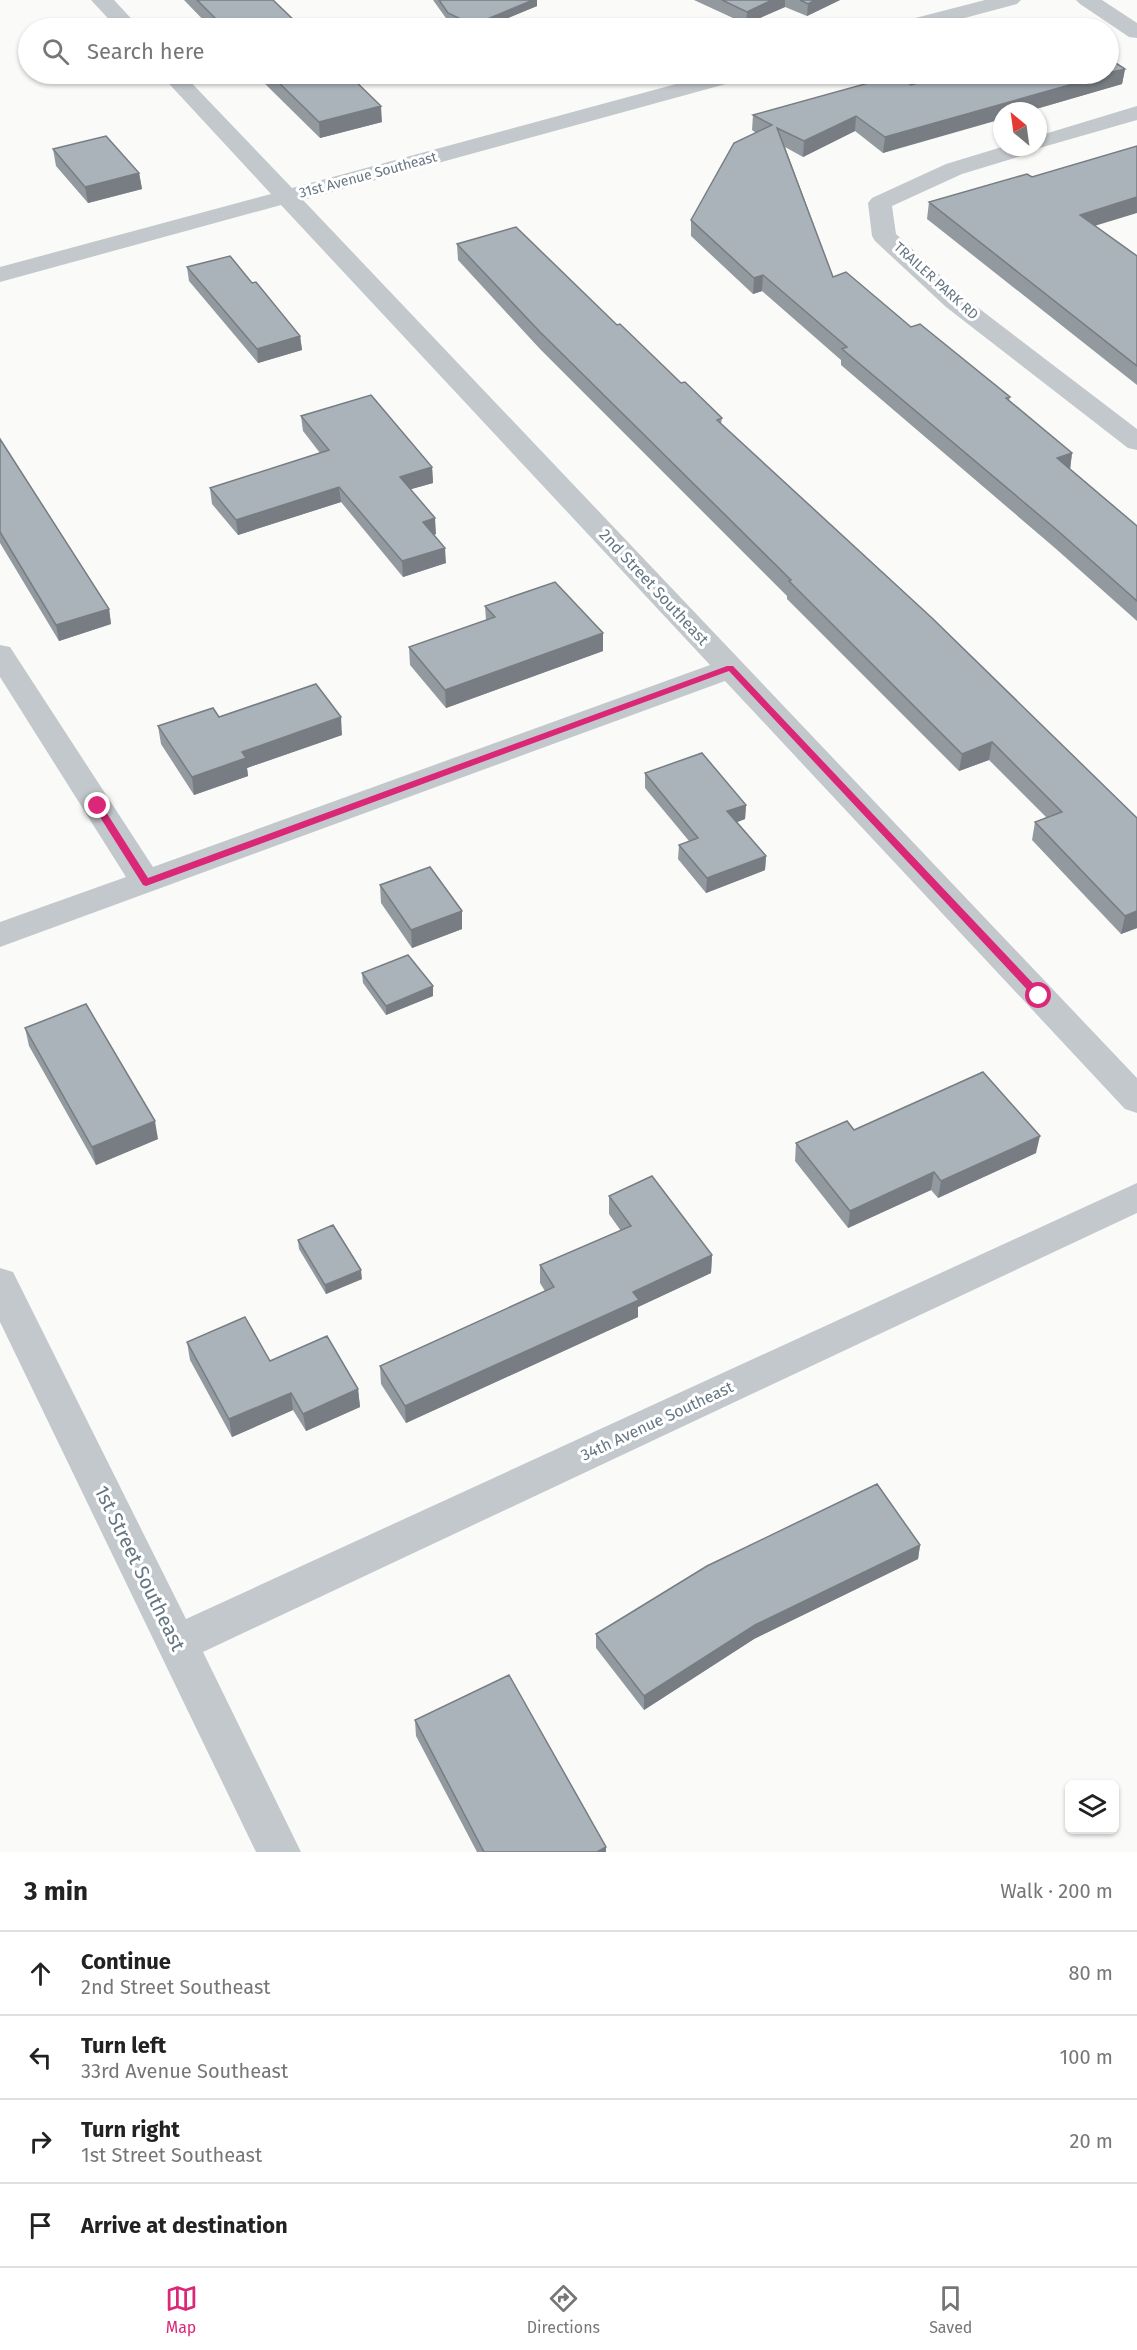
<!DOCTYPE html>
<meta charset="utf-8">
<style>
body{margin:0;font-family:"Fira Sans",sans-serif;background:#f6f6f6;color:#222}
.controls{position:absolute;right:18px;bottom:18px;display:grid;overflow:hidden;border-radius:9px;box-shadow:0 2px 4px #0004}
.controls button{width:54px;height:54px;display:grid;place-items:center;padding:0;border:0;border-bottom:2px solid #e0e0e0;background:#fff;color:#222;font:30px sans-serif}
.compass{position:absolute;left:993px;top:102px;width:54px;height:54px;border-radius:50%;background:#fff;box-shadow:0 2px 4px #0004;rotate:331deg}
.stop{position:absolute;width:18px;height:18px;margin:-14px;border:4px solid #db2777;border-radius:50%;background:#fff}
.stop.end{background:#db2777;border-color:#fff;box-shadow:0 2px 6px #0008}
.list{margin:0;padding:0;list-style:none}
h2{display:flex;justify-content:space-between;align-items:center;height:78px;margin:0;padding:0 24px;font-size:26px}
h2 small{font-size:20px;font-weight:400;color:#767676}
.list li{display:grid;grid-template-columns:39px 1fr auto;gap:18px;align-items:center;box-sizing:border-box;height:84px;padding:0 24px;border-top:2px solid #e0e0e0}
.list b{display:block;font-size:22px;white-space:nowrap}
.list p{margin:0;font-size:20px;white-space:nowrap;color:#767676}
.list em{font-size:20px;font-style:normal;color:#767676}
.icon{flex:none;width:33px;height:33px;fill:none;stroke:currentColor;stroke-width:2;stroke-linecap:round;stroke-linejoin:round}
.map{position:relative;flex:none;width:1137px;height:1852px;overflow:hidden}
.search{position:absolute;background:#fff;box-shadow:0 2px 4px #0004;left:18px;right:18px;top:18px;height:66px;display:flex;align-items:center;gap:15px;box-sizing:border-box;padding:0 21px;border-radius:33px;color:#767676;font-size:22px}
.sheet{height:414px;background:#fff}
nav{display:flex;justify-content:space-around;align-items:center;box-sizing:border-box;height:84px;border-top:2px solid #e0e0e0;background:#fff;font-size:16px;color:#767676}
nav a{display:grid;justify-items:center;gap:3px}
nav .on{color:#db2777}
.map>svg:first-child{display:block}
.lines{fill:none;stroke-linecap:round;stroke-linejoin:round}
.minor{fill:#c3c8cc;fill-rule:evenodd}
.wall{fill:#929a9f}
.shaded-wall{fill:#777d82}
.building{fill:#aab3b9;stroke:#777d82;stroke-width:1.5}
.route{fill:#db2777}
.labels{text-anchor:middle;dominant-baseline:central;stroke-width:6;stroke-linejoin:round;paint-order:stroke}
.far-street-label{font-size:14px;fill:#657683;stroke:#fff}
.street-label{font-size:16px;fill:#657683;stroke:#fff}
.near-street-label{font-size:20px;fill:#657683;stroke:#fff}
</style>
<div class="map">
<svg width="1137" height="1852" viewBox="0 0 1137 1852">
<rect width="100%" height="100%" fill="#fafaf8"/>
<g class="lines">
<path class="minor" d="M 91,0 L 114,0 L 140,28 L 117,28 Z
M 985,0 L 1021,0 L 1017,4 L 927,28 L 893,28 L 896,23 Z
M 1076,0 L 1102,0 L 1137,23 L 1137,38 L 1129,37 L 1080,4 Z
M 160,74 L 183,74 L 292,188 L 713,74 L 747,74 L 744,79 L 303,200 L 1137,1078 L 1137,1113 L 1125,1109 L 725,681 L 0,947 L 0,922 L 126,877 L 0,677 L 0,645 L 10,647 L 153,867 L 710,665 L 281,205 L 0,282 L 0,267 L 271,194 Z
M 1137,106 L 1137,120 L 1036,149 L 1034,152 L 962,174 L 892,206 L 896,234 L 964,297 L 1137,429 L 1137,450 L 1128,448 L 946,307 L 875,241 L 872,236 L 868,203 L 872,198 L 946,164 L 1002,147 L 1038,147 L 1038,136 Z
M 1137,1183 L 1137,1213 L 203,1652 L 301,1852 L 256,1852 L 0,1322 L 0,1268 L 13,1272 L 186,1619 Z"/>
</g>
<path class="wall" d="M 184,0 L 273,0 L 302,28 L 211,28 Z
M 433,0 L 537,0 L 537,6 L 484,28 L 463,28 L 448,21 Z
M 694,0 L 840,0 L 807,16 L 785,7 L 746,24 Z
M 1125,69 L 1122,84 L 1029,111 L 1002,111 L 883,153 L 855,131 L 803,157 L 785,147 L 833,277 L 911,327 L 1010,397 L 1009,401 L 1072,453 L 1070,469 L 1137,526 L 1137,621 L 1055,548 L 841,365 L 841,360 L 762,291 L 753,294 L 691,236 L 691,220 L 756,133 L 752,130 L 753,115 L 911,85 Z
M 255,74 L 348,74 L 382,122 L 320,138 Z
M 53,149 L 139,173 L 142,189 L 88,203 L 56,166 Z
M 929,202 L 1095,226 L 1137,256 L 1137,385 L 927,219 Z
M 457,244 L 617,325 L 681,383 L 722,418 L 721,424 L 1137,818 L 1137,928 L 1121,934 L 1032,840 L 1035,822 L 1047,818 L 989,760 L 959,771 L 787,599 L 787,596 L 540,349 L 458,260 Z
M 187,267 L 300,336 L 302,350 L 258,363 L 189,281 Z
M 301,416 L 432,467 L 433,483 L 411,489 L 436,534 L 434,535 L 446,563 L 403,577 L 341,502 L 238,535 L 212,504 L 210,488 L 320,453 L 303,431 Z
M 0,439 L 109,609 L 111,624 L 59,641 L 0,543 Z
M 485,606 L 603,651 L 446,708 L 410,665 L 409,647 L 486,620 Z
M 219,717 L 342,735 L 247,768 L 248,776 L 194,795 L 161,744 L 158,726 Z
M 645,773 L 746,805 L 745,819 L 737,822 L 766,856 L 765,870 L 706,893 L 678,859 L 679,845 L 689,841 L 645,788 Z
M 380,885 L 462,911 L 462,929 L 412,948 L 381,903 Z
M 362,973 L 433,996 L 386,1015 L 363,983 Z
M 25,1028 L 158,1139 L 96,1165 L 29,1046 Z
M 854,1130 L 1036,1153 L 938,1198 L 931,1190 L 848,1228 L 795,1161 L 796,1143 Z
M 609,1196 L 712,1255 L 711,1273 L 638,1307 L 638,1317 L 406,1423 L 381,1384 L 380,1366 L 545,1291 L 540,1283 L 540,1265 L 621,1231 L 609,1214 Z
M 298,1240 L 362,1279 L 326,1294 L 299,1249 Z
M 187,1342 L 270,1361 L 358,1389 L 360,1407 L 306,1431 L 293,1410 L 232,1437 L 190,1360 Z
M 920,1545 L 918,1559 L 754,1639 L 644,1710 L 596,1648 L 596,1634 Z
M 415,1720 L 606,1847 L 606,1852 L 477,1852 L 416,1736 Z"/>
<path class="shaded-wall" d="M 533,0 L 537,0 L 537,6 L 484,28 L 473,28 L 473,25 Z
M 772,0 L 785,0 L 785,7 L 746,24 L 747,12 Z
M 815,0 L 840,0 L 807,16 L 808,4 Z
M 1125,69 L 1122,84 L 1029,111 L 1002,111 L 1002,119 L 883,153 L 885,137 Z
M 381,106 L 382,122 L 320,138 L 319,122 Z
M 856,116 L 855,131 L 803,157 L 804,141 Z
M 139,173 L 142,189 L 88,203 L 85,187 Z
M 1137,197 L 1137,213 L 1078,231 L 1080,215 Z
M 763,275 L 762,291 L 753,294 L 754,278 Z
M 300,336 L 302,350 L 258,363 L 257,349 Z
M 1072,453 L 1070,470 L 1057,458 Z
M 432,467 L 433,483 L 401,492 L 400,477 Z
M 339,487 L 341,502 L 238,535 L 236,520 Z
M 435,518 L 436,534 L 424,538 L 423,522 Z
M 445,548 L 446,563 L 403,577 L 402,561 Z
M 109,609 L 111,624 L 59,641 L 56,625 Z
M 603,633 L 603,651 L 446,708 L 445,690 Z
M 341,717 L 342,735 L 247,768 L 248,776 L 194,795 L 192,777 L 242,752 Z
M 992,742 L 989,760 L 959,771 L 962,754 Z
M 746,805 L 745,819 L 727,826 L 727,811 Z
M 766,856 L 765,870 L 706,893 L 707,878 Z
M 462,911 L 462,929 L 412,948 L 411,930 Z
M 1137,911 L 1137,928 L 1121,934 L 1125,916 Z
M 433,986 L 433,996 L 386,1015 L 386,1006 Z
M 155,1121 L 158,1139 L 96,1165 L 92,1147 Z
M 1040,1136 L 1036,1153 L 938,1198 L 941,1181 Z
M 934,1172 L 931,1190 L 848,1228 L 850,1211 Z
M 712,1255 L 711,1273 L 638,1307 L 638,1317 L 406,1423 L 405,1406 L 633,1292 Z
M 361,1270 L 362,1279 L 326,1294 L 325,1285 Z
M 358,1389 L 360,1407 L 306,1431 L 303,1414 Z
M 291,1393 L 293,1410 L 232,1437 L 229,1419 Z
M 920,1545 L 918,1559 L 754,1639 L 644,1710 L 644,1696 L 755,1625 Z
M 606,1847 L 606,1852 L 597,1852 Z"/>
<path class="building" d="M 197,0 L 273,0 L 302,28 L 225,28 Z
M 439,0 L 533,0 L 473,25 L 448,13 Z
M 722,0 L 772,0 L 747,12 Z
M 800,0 L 815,0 L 808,4 Z
M 1108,58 L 1125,69 L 1108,73 Z
M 270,74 L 348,74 L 381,106 L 319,122 Z
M 948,74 L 1108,74 L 885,137 L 856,116 L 804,141 L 777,128 L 833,277 L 846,272 L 911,327 L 920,324 L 1010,397 L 1006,398 L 1072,453 L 1057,458 L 1137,526 L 1137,601 L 1058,531 L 842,349 L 847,347 L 763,275 L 754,278 L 691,220 L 734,143 L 772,125 L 753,115 L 897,75 L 911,85 Z
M 106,136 L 139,173 L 85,187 L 53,149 Z
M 1137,146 L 1137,197 L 1080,215 L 1137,256 L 1137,366 L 929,202 L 1027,174 L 1032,177 Z
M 516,227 L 617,325 L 620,324 L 681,383 L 685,382 L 722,418 L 717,420 L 932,618 L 1137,818 L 1137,911 L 1125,916 L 1035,822 L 1062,812 L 992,742 L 962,754 L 789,581 L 791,580 L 540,332 L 457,244 Z
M 230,256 L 252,283 L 256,282 L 300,336 L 257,349 L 187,267 Z
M 371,395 L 432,467 L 400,477 L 435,518 L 423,522 L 445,548 L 402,561 L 339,487 L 236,520 L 210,488 L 329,450 L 301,416 Z
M 0,439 L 109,609 L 56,625 L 0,532 Z
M 555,582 L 603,633 L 445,690 L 409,647 L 495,617 L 485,606 Z
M 316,684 L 341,717 L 242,752 L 246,758 L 192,777 L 158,726 L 213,708 L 219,717 Z
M 702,753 L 746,805 L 727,811 L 766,856 L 707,878 L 679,845 L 698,838 L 645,773 Z
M 430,867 L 462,911 L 411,930 L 380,885 Z
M 408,955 L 433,986 L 386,1006 L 362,973 Z
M 86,1004 L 155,1121 L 92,1147 L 25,1028 Z
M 983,1072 L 1040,1136 L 941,1181 L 934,1172 L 850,1211 L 796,1143 L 847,1121 L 854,1130 Z
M 652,1176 L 712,1255 L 633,1292 L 639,1300 L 405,1406 L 380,1366 L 554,1287 L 540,1265 L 631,1226 L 609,1196 Z
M 333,1225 L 361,1270 L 325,1285 L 298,1240 Z
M 245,1317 L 270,1361 L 327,1336 L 358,1389 L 303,1414 L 291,1393 L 229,1419 L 187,1342 Z
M 877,1484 L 920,1545 L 755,1625 L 644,1696 L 596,1634 L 707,1566 Z
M 509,1675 L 606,1847 L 597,1852 L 484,1852 L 415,1720 Z"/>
<path class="route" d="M 727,666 L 733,666 L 1043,994 L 1043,999 L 1036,999 L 729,671 L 146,886 L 143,885 L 93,806 L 101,804 L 148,878 Z"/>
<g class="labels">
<g class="far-street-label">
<text transform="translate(368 175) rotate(-15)">31st Avenue Southeast</text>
<text transform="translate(936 281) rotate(42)">TRAILER PARK RD</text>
</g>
<g class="street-label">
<text transform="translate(654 587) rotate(47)">2nd Street Southeast</text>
<text transform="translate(657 1421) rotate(-25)">34th Avenue Southeast</text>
</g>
<g class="near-street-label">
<text transform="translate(140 1568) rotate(64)">1st Street Southeast</text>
</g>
</g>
</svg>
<div class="controls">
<button><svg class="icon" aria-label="layers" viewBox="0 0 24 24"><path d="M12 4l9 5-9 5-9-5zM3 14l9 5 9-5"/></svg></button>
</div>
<svg class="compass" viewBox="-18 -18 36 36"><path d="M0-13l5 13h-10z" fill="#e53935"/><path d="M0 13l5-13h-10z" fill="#767676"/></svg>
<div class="stop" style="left:1039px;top:996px"></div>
<div class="stop end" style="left:98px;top:806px"></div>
<div class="search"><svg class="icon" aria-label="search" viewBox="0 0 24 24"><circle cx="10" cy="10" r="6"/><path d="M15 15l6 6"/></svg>Search here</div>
</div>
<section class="sheet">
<h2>3 min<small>Walk · 200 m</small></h2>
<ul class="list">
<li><svg class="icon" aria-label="ahead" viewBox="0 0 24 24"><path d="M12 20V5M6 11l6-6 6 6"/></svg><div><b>Continue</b><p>2nd Street Southeast</p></div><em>80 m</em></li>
<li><svg class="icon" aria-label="left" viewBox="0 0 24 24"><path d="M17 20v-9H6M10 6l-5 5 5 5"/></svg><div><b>Turn left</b><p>33rd Avenue Southeast</p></div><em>100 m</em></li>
<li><svg class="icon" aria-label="right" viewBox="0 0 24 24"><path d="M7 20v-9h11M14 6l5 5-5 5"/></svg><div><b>Turn right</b><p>1st Street Southeast</p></div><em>20 m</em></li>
<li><svg class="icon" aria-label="arrive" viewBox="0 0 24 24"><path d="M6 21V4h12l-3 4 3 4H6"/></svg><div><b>Arrive at destination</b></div></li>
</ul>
</section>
<nav>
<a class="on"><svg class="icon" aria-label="map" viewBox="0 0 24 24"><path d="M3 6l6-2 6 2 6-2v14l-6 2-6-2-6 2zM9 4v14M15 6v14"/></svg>Map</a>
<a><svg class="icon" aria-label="directions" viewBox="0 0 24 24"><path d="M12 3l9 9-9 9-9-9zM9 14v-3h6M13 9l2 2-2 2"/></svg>Directions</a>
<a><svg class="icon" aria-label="saved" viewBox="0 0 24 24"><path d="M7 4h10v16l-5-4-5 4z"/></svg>Saved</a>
</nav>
